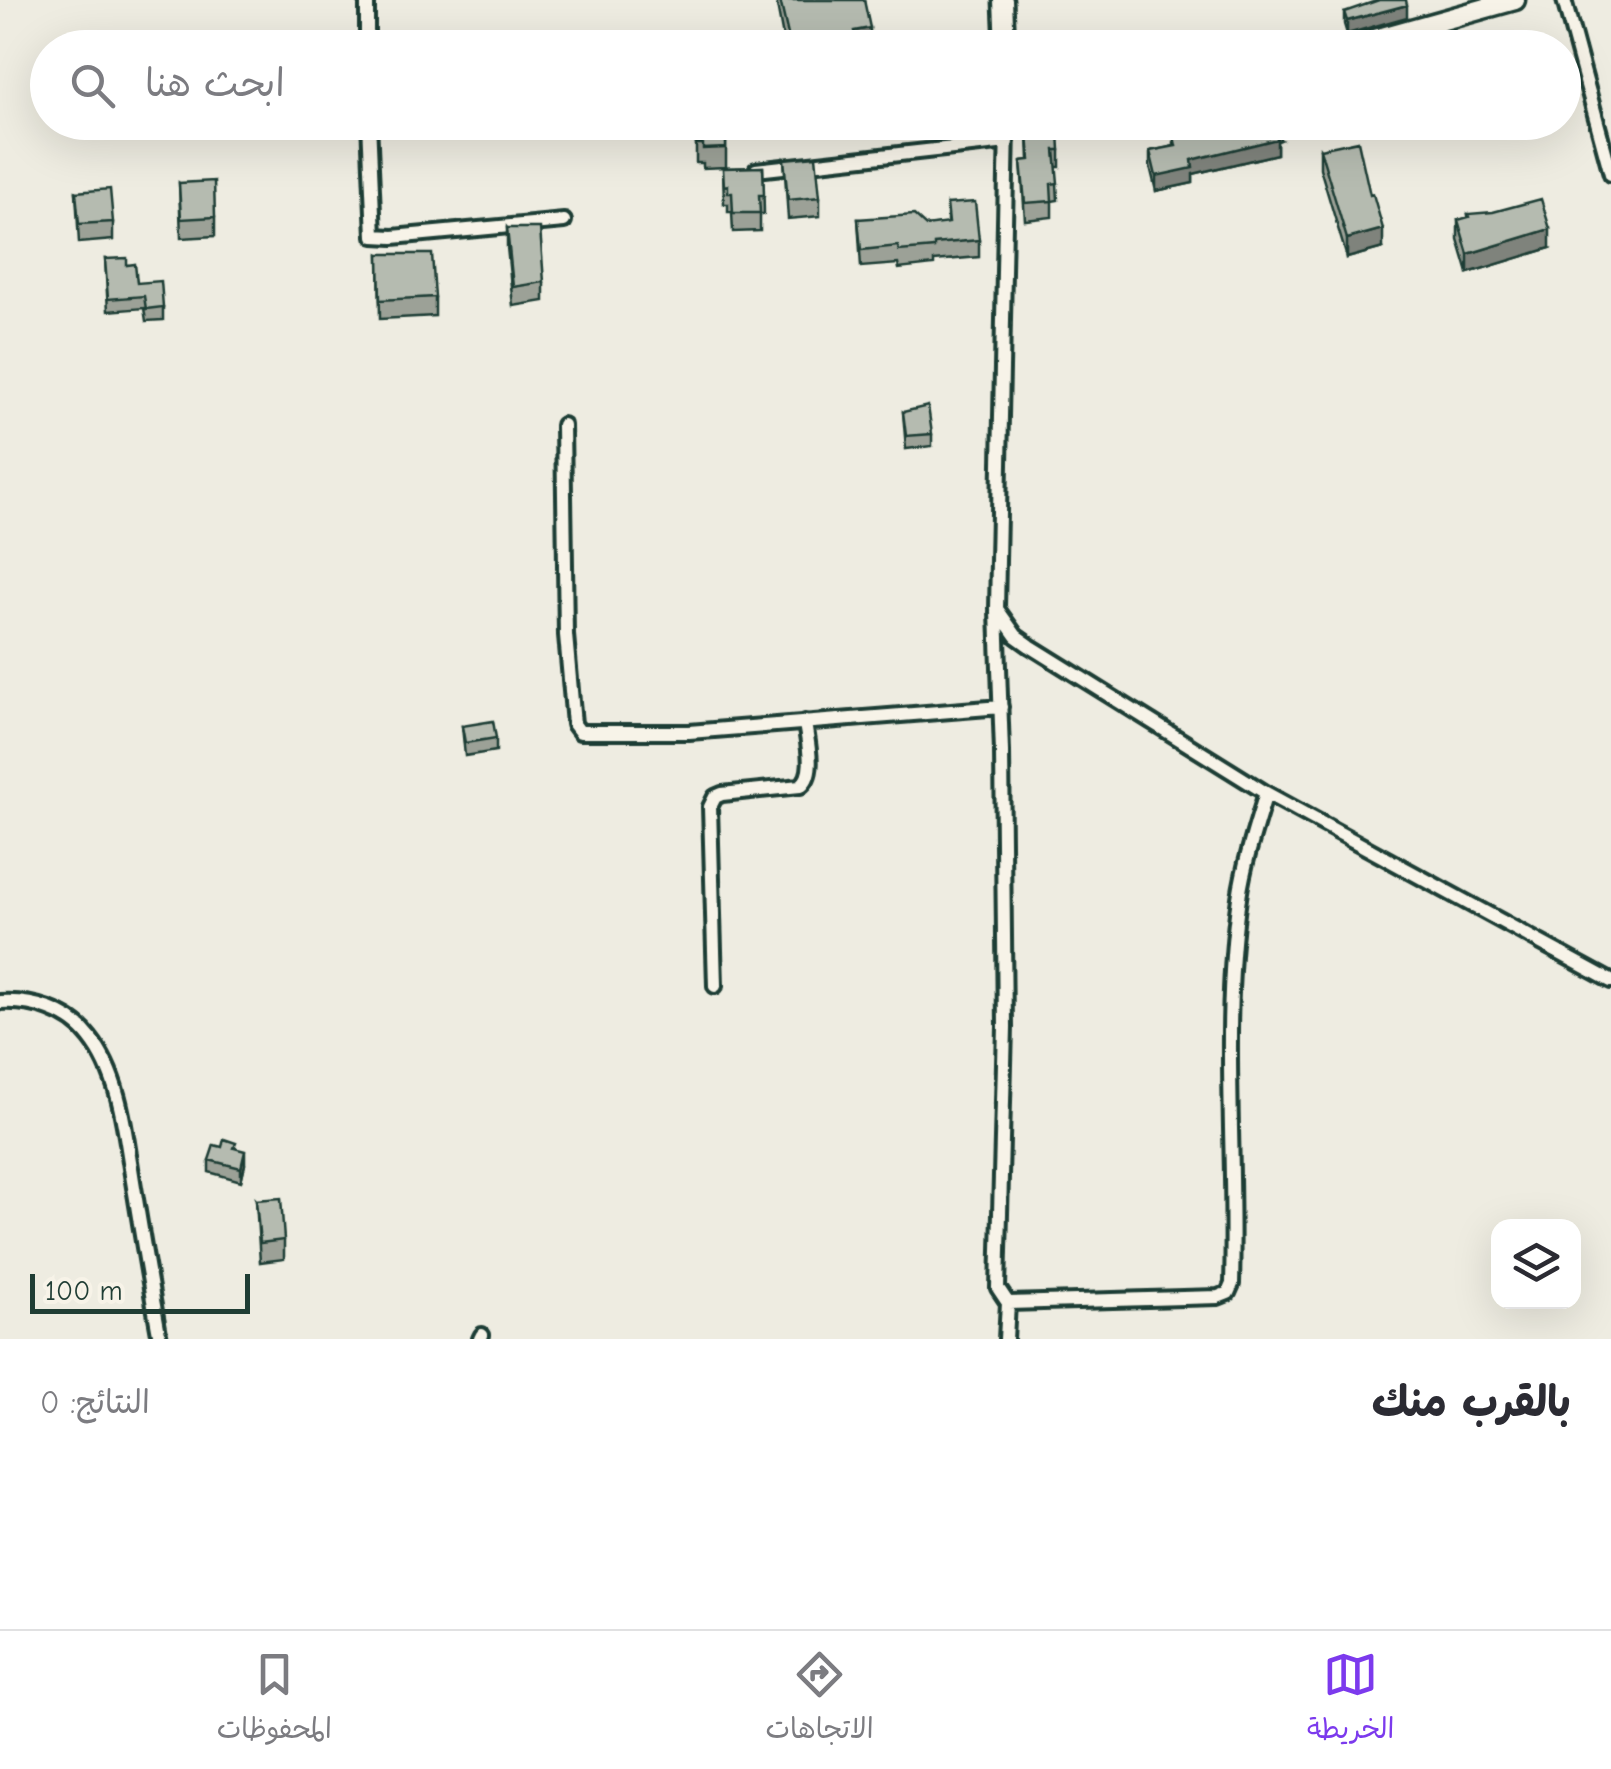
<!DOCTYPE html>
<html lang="ar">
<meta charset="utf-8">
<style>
body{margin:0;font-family:"Comic Neue","Playpen Sans Arabic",sans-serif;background:#f2f2f3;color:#2b2b33;direction:rtl}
.controls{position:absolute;right:30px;bottom:30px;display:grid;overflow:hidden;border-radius:20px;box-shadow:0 10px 40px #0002}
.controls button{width:90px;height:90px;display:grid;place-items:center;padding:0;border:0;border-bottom:2px solid #e1e1e2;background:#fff;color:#2b2b33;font:50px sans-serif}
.scale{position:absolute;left:30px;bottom:25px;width:220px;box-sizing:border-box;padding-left:10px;border:5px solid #1f3d34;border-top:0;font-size:28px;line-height:35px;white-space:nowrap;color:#1f3d34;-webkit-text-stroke:8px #f7f3e8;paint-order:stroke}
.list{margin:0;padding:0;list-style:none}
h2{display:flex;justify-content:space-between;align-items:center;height:130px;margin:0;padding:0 40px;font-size:42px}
h2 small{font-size:32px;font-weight:400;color:#7c7c81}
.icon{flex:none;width:55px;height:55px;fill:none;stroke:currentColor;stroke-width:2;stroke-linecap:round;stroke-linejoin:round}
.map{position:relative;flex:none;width:1611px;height:1339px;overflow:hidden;direction:ltr}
.search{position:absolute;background:#fff;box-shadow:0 10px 40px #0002;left:30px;right:30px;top:30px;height:110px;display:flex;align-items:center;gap:25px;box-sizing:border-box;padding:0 35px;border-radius:55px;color:#7c7c81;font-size:38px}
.sheet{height:290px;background:#fff}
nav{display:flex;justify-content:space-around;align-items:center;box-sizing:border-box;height:140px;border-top:2px solid #e1e1e2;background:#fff;font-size:28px;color:#7c7c81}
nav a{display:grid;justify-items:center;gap:5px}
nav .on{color:#7c3aed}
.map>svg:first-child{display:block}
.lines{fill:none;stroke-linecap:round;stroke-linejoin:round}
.street-casing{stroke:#1f3d34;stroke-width:20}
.secondary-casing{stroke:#1f3d34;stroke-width:25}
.street{stroke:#f7f3e8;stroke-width:12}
.secondary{stroke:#f7f3e8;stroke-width:18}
.wall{fill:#9ca197;stroke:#1f3d34;stroke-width:2.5}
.shaded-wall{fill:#7f837b;stroke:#1f3d34;stroke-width:2.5}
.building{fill:#b5bbb0;stroke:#1f3d34;stroke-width:2.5}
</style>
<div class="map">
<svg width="1611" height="1339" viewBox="0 0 1611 1339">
<rect width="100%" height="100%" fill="#eeece1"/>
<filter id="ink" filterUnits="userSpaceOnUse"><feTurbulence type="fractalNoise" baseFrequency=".01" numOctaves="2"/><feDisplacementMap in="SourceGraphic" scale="20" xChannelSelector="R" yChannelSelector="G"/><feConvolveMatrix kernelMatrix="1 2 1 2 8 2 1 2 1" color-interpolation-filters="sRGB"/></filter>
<g filter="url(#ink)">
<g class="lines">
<defs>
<path id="street" d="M 367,0 L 367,48
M 1564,0 L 1611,174
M 369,122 L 374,236 L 393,237 L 564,221
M 1007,127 L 997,609 L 1016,636 L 1030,646 L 1266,793 L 1611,981
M 756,170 L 1007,142
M 563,425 L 566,635 L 574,724 L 580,732 L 689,732 L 1001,707
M 997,611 L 1002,752 L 1005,1027 L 998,1288 L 1008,1303 L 1006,1339
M 715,986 L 710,807 L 715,797 L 722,794 L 800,786 C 817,775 807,741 805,722
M 0,1002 C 32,1000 70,1011 90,1038 C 123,1079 126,1143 135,1193 C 143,1242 151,1290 160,1339
M 1008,1303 L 1218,1297 L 1228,1293 L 1232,1284 C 1236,1155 1221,1025 1239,898 C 1244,863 1256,826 1266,793
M 480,1339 L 482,1335"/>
<path id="secondary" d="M 1003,0 L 1005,48
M 1343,48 L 1515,0
M 1007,122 L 1007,127 L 1053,122"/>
</defs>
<use href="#street" class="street-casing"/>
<use href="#secondary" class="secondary-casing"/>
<use href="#street" class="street"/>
<use href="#secondary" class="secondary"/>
</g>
<path class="wall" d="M 776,0 L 864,0 L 870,48 L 785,48 Z
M 1344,12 L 1407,17 L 1347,34 L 1344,24 Z
M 726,122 L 726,167 L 703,168 L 703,163 L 696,163 L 696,133 Z
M 1225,128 L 1280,140 L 1277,141 L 1277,154 L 1193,174 L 1193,183 L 1156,191 L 1150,166 L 1150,151 L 1174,146 L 1174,136 Z
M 1028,134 L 1060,150 L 1060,167 L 1056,167 L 1058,200 L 1052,201 L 1052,217 L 1025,220 L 1021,161 L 1029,160 Z
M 1320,149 L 1383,248 L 1347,258 L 1320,168 Z
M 784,159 L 820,197 L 820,216 L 788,219 Z
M 763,167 L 764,214 L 760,214 L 760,231 L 733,232 L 732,212 L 728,212 L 728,204 L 724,204 L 723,168 Z
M 179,183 L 215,217 L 215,236 L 181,238 Z
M 76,192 L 113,222 L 113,240 L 79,243 Z
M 947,204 L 979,240 L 979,257 L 934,261 L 934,265 L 899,269 L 898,264 L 861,267 L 858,219 L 926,226 L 947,224 Z
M 1468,214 L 1550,248 L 1468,273 L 1458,239 L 1458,220 L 1468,218 Z
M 507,228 L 544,282 L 544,301 L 513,306 L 507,247 Z
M 379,254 L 435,297 L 435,316 L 380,319 Z
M 105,259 L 127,265 L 137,283 L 163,307 L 163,320 L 146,321 L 144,308 L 108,311 Z
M 903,412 L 932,434 L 932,446 L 906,449 Z
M 462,726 L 496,738 L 496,751 L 465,756 Z
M 222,1147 L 236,1148 L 245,1164 L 241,1181 L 209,1172 L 209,1160 Z
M 256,1200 L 284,1240 L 284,1259 L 260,1262 Z"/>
<path class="shaded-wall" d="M 1407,5 L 1407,17 L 1347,34 L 1347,21 Z
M 870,28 L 870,48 L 837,48 L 854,31 Z
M 1280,125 L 1280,140 L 1277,141 L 1277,154 L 1193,174 L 1193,183 L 1156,191 L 1156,176 L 1192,160 Z
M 1383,229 L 1383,248 L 1347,258 L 1347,239 Z
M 1550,229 L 1550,248 L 1468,273 L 1468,254 Z
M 245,1151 L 245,1164 L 241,1181 L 241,1168 Z"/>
<path class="building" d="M 780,0 L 864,0 L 870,28 L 854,31 L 857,43 L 837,48 L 791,48 Z
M 1379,0 L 1406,0 L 1407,5 L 1347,21 L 1344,12 Z
M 699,122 L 726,122 L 726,148 L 703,149 L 703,144 L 696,144 L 696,133 L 700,131 Z
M 1223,122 L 1225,128 L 1246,122 L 1279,122 L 1280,125 L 1274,127 L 1277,139 L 1192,160 L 1193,168 L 1156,176 L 1150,151 L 1176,146 L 1174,136 Z
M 1059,132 L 1060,150 L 1055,150 L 1058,183 L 1051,184 L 1052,201 L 1025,203 L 1021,161 L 1030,160 L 1028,134 Z
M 1358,141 L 1370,195 L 1373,194 L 1383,229 L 1347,239 L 1320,149 Z
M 816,156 L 820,197 L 788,200 L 784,159 Z
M 763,167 L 764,195 L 759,195 L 760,213 L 733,213 L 732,193 L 728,193 L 728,185 L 724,186 L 723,168 Z
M 214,181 L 215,217 L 181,219 L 179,183 Z
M 110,189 L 113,222 L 79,224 L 76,192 Z
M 1541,199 L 1550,229 L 1468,254 L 1458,220 L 1469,217 L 1468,214 L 1493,212 Z
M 975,202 L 979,240 L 934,244 L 934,248 L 899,251 L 898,246 L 861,250 L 858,219 L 914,215 L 926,226 L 949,223 L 947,204 Z
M 507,228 L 540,228 L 544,282 L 513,287 Z
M 379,254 L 432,254 L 435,297 L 380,300 Z
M 127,258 L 127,265 L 135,264 L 137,283 L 161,281 L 163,307 L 146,309 L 144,296 L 108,299 L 105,259 Z
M 928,406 L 932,434 L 906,436 L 903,412 Z
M 493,721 L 496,738 L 465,743 L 462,726 Z
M 224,1139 L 236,1143 L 234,1148 L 245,1151 L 241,1168 L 209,1160 L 214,1145 L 222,1147 Z
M 281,1198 L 284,1240 L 260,1243 L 256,1200 Z"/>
</g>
</svg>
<div class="controls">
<button><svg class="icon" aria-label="layers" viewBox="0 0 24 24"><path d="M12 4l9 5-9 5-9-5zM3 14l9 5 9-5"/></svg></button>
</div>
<div class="scale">100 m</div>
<div class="search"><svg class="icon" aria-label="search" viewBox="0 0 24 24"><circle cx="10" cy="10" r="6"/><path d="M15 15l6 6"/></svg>ابحث هنا</div>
</div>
<section class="sheet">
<h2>بالقرب منك<small>النتائج: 0</small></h2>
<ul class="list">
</ul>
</section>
<nav>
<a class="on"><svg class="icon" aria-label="map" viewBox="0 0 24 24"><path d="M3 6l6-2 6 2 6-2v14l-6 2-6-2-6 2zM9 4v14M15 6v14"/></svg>الخريطة</a>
<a><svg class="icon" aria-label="directions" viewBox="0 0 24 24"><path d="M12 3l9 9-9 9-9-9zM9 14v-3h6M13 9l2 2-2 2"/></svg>الاتجاهات</a>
<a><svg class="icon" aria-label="saved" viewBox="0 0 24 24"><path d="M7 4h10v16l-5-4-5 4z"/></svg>المحفوظات</a>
</nav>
